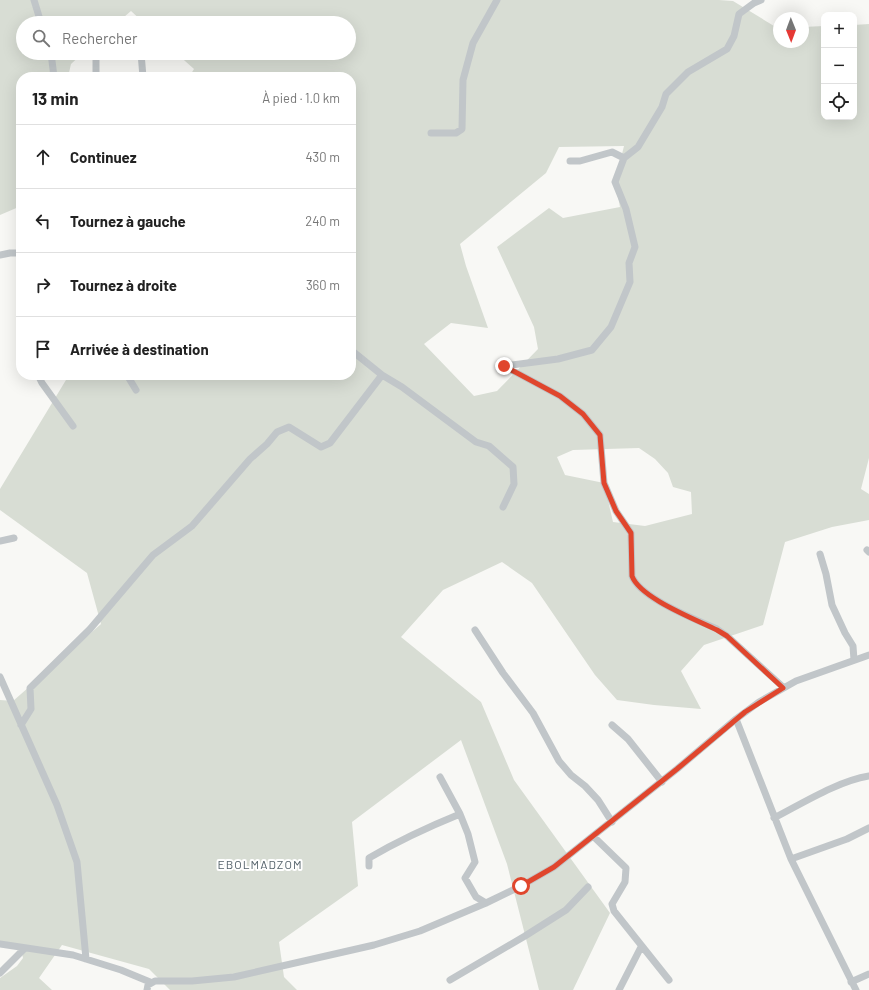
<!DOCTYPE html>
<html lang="fr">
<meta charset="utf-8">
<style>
body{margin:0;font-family:Barlow,sans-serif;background:#f2f2f2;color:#222}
.controls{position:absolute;right:12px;top:12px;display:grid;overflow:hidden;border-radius:8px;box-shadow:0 4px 16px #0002}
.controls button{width:36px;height:36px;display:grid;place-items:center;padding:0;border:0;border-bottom:1px solid #e0e0e0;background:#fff;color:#222;font:20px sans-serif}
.compass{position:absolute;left:773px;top:12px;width:36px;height:36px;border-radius:50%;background:#fff;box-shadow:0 4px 16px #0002;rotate:179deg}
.stop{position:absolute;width:12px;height:12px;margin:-9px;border:3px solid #e0462d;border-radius:50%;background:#fff}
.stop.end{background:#e0462d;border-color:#fff;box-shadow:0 1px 4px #0008}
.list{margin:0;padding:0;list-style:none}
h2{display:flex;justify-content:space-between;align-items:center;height:52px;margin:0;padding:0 16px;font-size:17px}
h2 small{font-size:13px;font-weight:400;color:#767676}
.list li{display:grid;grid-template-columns:26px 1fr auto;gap:12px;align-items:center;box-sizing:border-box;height:64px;padding:0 16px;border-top:1px solid #e0e0e0}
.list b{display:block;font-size:15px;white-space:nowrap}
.list em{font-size:13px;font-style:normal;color:#767676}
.icon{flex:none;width:22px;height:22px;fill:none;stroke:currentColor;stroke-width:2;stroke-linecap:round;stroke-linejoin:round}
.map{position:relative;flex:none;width:869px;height:990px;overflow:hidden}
.search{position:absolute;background:#fff;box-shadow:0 4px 16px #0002;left:16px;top:16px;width:340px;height:44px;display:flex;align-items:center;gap:10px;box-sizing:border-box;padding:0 14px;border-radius:22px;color:#767676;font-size:15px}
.panel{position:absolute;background:#fff;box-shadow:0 4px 16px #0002;left:16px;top:72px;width:340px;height:308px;border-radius:16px}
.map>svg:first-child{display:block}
.green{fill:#d8ddd4;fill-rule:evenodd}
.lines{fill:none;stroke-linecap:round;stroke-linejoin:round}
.minor{stroke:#c1c6c9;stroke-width:7}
.route{stroke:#e0462d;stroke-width:5}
.labels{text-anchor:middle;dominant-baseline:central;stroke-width:4;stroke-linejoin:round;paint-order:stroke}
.quarter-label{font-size:12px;letter-spacing:1px;fill:#55636b;stroke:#fff}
</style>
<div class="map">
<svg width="869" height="990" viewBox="0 0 869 990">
<rect width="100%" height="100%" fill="#f8f8f5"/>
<path class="green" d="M 0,0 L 719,0 L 733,1 L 779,29 L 779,42 L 803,42 L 803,27 L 824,26 L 824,117 L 854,117 L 854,25 L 869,24 L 869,458 L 861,489 L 869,494 L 869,520 L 832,527 L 785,542 L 763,625 L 704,645 L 681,671 L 701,709 L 654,705 L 617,700 L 595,675 L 532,583 L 502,562 L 443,590 L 401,637 L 481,702 L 514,780 L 610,913 L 573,990 L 539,990 L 507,864 L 461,740 L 352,822 L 358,886 L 279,942 L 284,977 L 297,990 L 170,990 L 149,969 L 62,945 L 39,978 L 52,990 L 0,990 L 0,978 L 17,966 L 23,958 L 21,949 L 0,945 L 0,700 L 13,701 L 101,624 L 87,573 L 0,510 L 0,489 L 69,375 L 351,375 L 351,77 L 189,77 L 194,69 L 176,53 L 349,53 L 349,23 L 144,23 L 131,11 L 117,23 L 23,23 L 23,53 L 83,53 L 71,64 L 68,77 L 21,77 L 21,206 L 0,215 ZM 624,146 L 615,182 L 620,207 L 563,218 L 549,208 L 497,247 L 534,327 L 538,349 L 497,391 L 474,396 L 424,344 L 451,323 L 488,328 L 466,266 L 460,244 L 546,173 L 559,147 ZM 639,448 L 655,459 L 668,473 L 673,487 L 691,492 L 692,514 L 645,526 L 613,522 L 604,483 L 565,475 L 557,457 L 573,450 Z"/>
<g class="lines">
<path class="minor" d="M 34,0 L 41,23
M 761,0 L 754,3 L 739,14 L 734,36 L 727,49 L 688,72 L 666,94 L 662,107 L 638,147 L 624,158 L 615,182 L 626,209 L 635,247 L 629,263 L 630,282 L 611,327 L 592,350 L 558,359 L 504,366 L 560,396 L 583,414 L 600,435 L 604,483 L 616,511 L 631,533 L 632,576 C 640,598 695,619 717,629 L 727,636 L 783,687
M 51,53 L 54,77
M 141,53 L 143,77
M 96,77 L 96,53
M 431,133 L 456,133 L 462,129 L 463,80 L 473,43 L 497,0
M 570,161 L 580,161 L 612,152 L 624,158
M 0,255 L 10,253 L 21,253
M 351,350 L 382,375 L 402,387 L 476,442 L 489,446 L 513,467 L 514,484 L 503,507
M 38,375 L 42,383 L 73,426
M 127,375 L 136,390
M 0,541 L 14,538
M 867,550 L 869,552
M 820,554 L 826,574 L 832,605 L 845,633 L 853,646 L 854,660
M 475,630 L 503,673 L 533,713 L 559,761 L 571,775 L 585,786 L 598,800 L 612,822
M 0,677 L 57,805 L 77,862 L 86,959
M 736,719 L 791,859 L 856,990
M 21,725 L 31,709 L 30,688 L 90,629 L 153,555 L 192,526 L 250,459 L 267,444 L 277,432 L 289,427 L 321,447 L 330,443 L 382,375
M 612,725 L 628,739 L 662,782
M 440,777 L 460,814 L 468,834 L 475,862 L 465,878 L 476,897 L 486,903
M 774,818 C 803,803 838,781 869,776
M 593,836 L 626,868 L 625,882 L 612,904 L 614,911 L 669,980
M 791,859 L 847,839 L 869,828
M 369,866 L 369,858 C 398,841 428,827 460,814
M 0,944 L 73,955 L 121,970 L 150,982
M 0,973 L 25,948
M 450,980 L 525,936 L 566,910 L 588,887
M 851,982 L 869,974
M 147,990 L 148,985 L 155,981 L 192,981 L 234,977 L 374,945 L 420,931 L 486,903 L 521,886 L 554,867 L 677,769 L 736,719 L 759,702 L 796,681 L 869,655
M 619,990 L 641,947"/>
</g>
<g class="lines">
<path class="route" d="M 504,366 L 560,396 L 583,414 L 600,435 L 604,483 L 616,511 L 631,533 L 632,576 C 640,598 695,619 717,630 L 727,636 L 783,688 L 745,712 L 677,769 L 554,867 L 521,886"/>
</g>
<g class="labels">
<g class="quarter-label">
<text x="260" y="864">EBOLMADZOM</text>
</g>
</g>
</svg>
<div class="controls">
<button>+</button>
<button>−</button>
<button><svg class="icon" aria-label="locate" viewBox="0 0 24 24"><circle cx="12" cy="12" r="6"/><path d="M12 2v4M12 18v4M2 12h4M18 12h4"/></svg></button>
</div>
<svg class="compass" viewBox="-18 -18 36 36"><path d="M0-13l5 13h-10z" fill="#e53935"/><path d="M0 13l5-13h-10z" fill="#767676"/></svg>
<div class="stop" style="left:521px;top:886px"></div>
<div class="stop end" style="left:504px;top:366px"></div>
<div class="search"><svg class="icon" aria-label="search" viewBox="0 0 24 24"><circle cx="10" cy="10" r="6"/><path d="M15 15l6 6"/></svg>Rechercher</div>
<section class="panel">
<h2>13 min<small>À pied · 1.0 km</small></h2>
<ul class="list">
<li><svg class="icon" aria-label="ahead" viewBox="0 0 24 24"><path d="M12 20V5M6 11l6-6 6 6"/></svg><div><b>Continuez</b></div><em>430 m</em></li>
<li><svg class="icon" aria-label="left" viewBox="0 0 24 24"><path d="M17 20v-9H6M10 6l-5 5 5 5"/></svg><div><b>Tournez à gauche</b></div><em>240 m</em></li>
<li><svg class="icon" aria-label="right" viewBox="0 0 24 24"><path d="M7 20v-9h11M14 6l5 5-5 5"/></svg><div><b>Tournez à droite</b></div><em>360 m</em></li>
<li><svg class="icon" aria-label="arrive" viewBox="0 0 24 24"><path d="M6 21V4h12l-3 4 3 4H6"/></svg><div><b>Arrivée à destination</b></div></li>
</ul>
</section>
</div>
